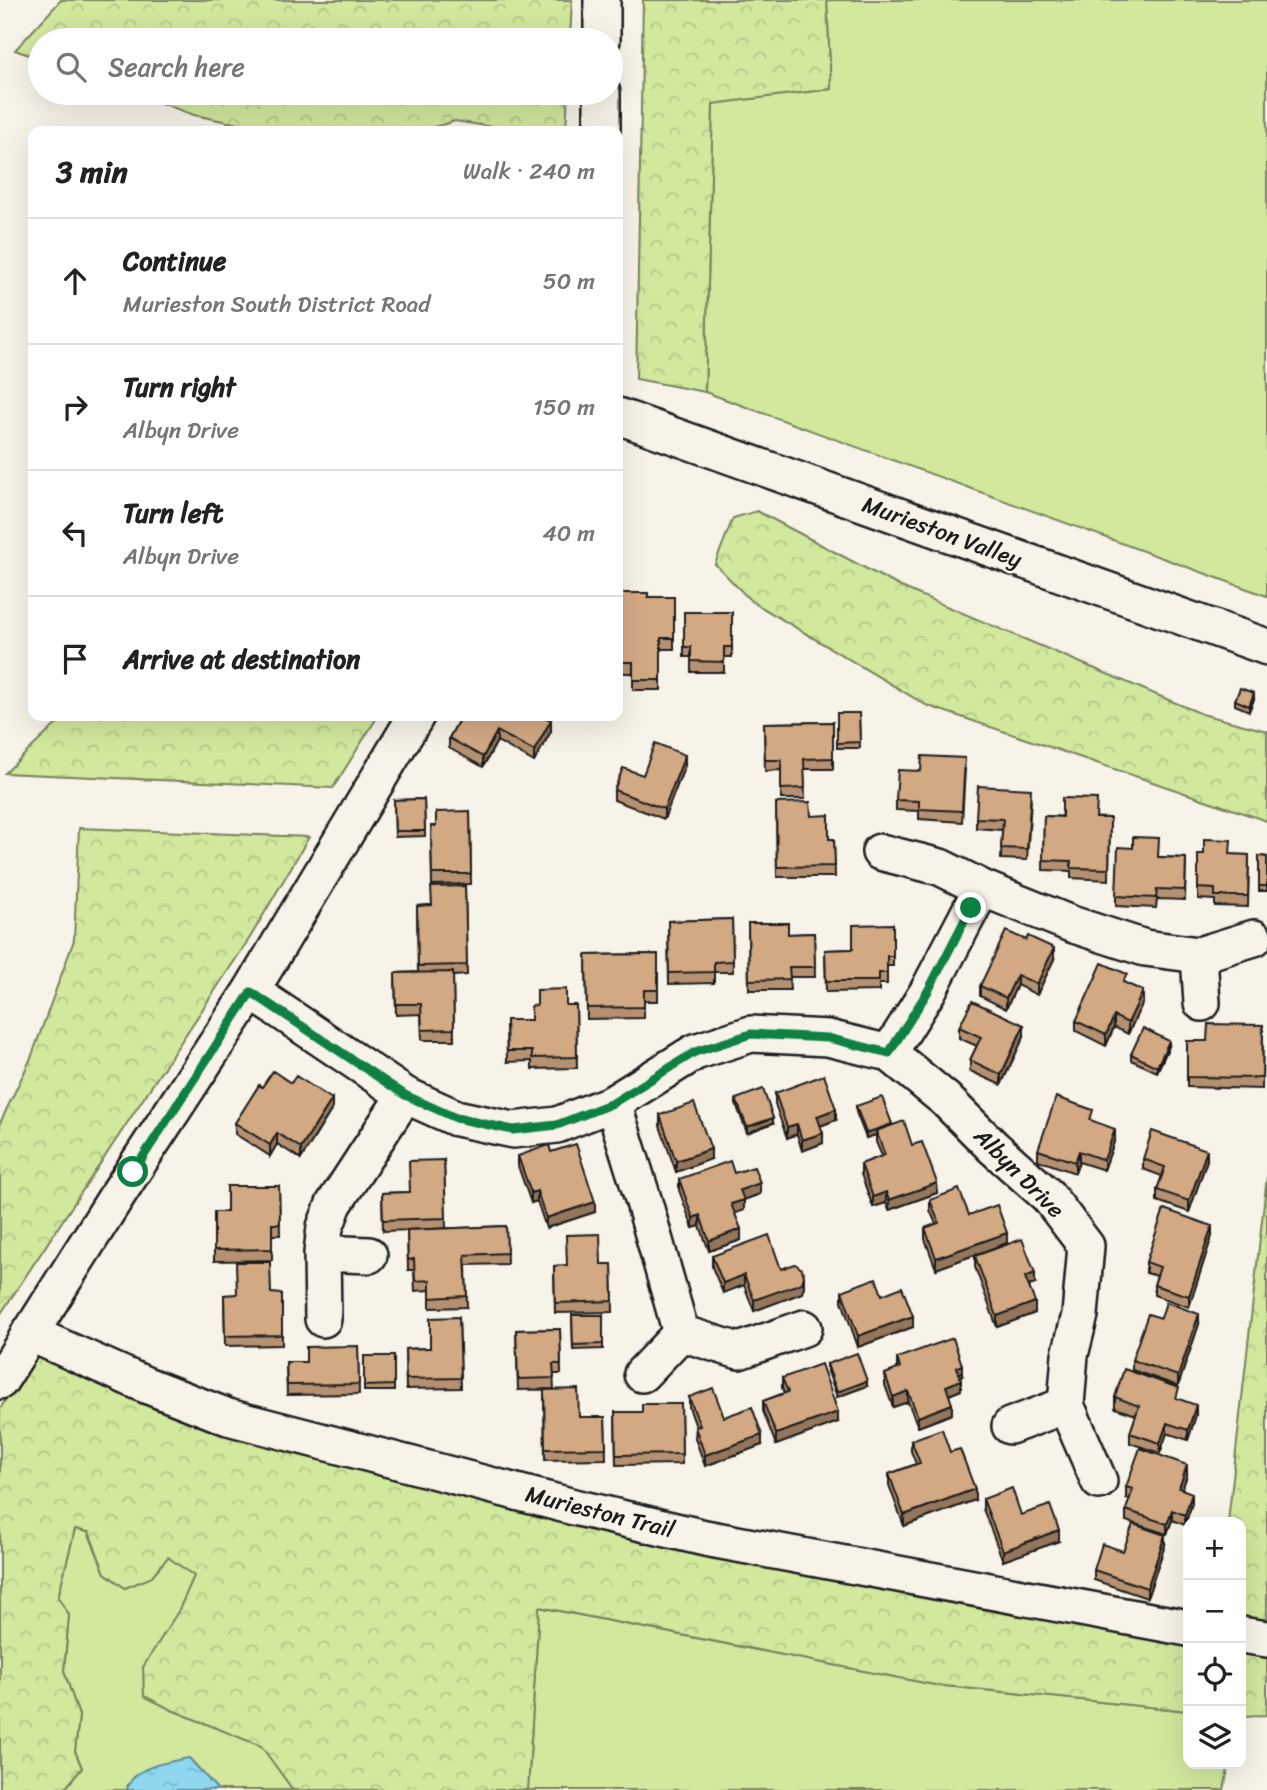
<!DOCTYPE html>
<meta charset="utf-8">
<style>
body{margin:0;font-family:Sriracha,sans-serif;background:#f6f6f6;color:#222}
.controls{position:absolute;right:21px;bottom:21px;display:grid;overflow:hidden;border-radius:14px;box-shadow:0 7px 28px #0002}
.controls button{width:63px;height:63px;display:grid;place-items:center;padding:0;border:0;border-bottom:2px solid #e0e0e0;background:#fff;color:#222;font:35px sans-serif}
.stop{position:absolute;width:21px;height:21px;margin:-16px;border:5px solid #0b8043;border-radius:50%;background:#fff}
.stop.end{background:#0b8043;border-color:#fff;box-shadow:0 2px 7px #0008}
.list{margin:0;padding:0;list-style:none}
h2{display:flex;justify-content:space-between;align-items:center;height:91px;margin:0;padding:0 28px;font-size:30px}
h2 small{font-size:23px;font-weight:400;color:#767676}
.list li{display:grid;grid-template-columns:46px 1fr auto;gap:21px;align-items:center;box-sizing:border-box;height:126px;padding:0 28px;border-top:2px solid #e0e0e0}
.list b{display:block;font-size:26px;white-space:nowrap}
.list p{margin:0;font-size:23px;white-space:nowrap;color:#767676}
.list em{font-size:23px;font-style:normal;color:#767676}
.icon{flex:none;width:38px;height:38px;fill:none;stroke:currentColor;stroke-width:2;stroke-linecap:round;stroke-linejoin:round}
.map{position:relative;flex:none;width:1267px;height:1790px;overflow:hidden}
.search{position:absolute;background:#fff;box-shadow:0 7px 28px #0002;left:28px;top:28px;width:595px;height:77px;display:flex;align-items:center;gap:18px;box-sizing:border-box;padding:0 24px;border-radius:38px;color:#767676;font-size:26px}
.panel{position:absolute;background:#fff;box-shadow:0 7px 28px #0002;left:28px;top:126px;width:595px;height:595px;border-radius:14px}
.map>svg:first-child{display:block}
.green{fill:#d1e89d;stroke:#76825c;stroke-width:2}
.forest{fill:url(#forest-crowns);stroke:#76825c;stroke-width:2}
.water{fill:url(#water-ripples);stroke:#608c9b;stroke-width:2}
.lines{fill:none;stroke-linecap:round;stroke-linejoin:round}
.minor-casing{stroke:#1c1c1c;stroke-width:40}
.minor{stroke:#f7f3e8;stroke-width:35}
.wall{fill:#b59172;stroke:#1c1c1c;stroke-width:2}
.shaded-wall{fill:#94765c;stroke:#1c1c1c;stroke-width:2}
.building{fill:#d3a984;stroke:#1c1c1c;stroke-width:2}
.route{stroke:#0b8043;stroke-width:9}
.labels{text-anchor:middle;dominant-baseline:central;stroke-width:5;stroke-linejoin:round;paint-order:stroke}
.street-label{font-size:23px;fill:#1c1c1c;stroke:#f7f3e8}
</style>
<div class="map">
<svg width="1267" height="1790" viewBox="0 0 1267 1790">
<defs>
<pattern id="forest-crowns" width="20" height="18" patternUnits="userSpaceOnUse" patternTransform="scale(1.75)"><rect width="20" height="18" fill="#d1e89d"/><path d="M2 6a3 3 0 1 1 6 0M12 15a3 3 0 1 1 6 0" fill="none" stroke="#b3c687"/></pattern>
<pattern id="water-ripples" width="26" height="14" patternUnits="userSpaceOnUse" patternTransform="scale(1.75)"><rect width="26" height="14" fill="#8ed7ef"/><path d="M2 4q2-2 4 0t4 0M15 11q2-2 4 0t4 0" fill="none" stroke="#7ab8cc"/></pattern>
</defs>
<rect width="100%" height="100%" fill="#f7f3e8"/>
<filter id="ink" filterUnits="userSpaceOnUse"><feTurbulence type="fractalNoise" baseFrequency=".0143" numOctaves="2"/><feDisplacementMap in="SourceGraphic" scale="14" xChannelSelector="R" yChannelSelector="G"/><feConvolveMatrix kernelMatrix="1 2 1 2 8 2 1 2 1" color-interpolation-filters="sRGB"/></filter>
<g filter="url(#ink)">
<path class="green" d="M 827,0 L 1267,0 L 1267,596 L 705,392 L 713,103 L 831,89 Z
M 75,1529 L 88,1532 L 105,1573 L 150,1578 L 168,1557 L 195,1576 L 179,1610 L 172,1710 L 262,1746 L 293,1790 L 218,1790 L 189,1758 L 128,1784 L 127,1790 L 64,1790 L 82,1768 L 75,1751 L 79,1716 L 64,1671 L 69,1615 L 58,1597 Z
M 539,1607 L 935,1685 L 1188,1711 L 1188,1764 L 1229,1764 L 1224,1790 L 528,1790 Z"/>
<path class="forest" d="M 61,0 L 572,0 L 570,40 L 40,40 L 40,59 L 15,50 Z
M 643,0 L 827,0 L 831,89 L 713,104 L 705,392 L 636,379 Z
M 133,93 L 568,93 L 566,131 L 518,131 L 455,121 L 420,131 L 272,131 L 194,115 Z
M 757,511 L 901,587 L 1202,714 L 1267,731 L 1267,821 L 926,705 L 751,601 L 715,564 L 733,518 Z
M 65,716 L 378,716 L 333,788 L 5,773 Z
M 79,828 L 309,837 L 251,936 L 0,1315 L 0,1123 L 31,1058 L 74,940 Z
M 1267,1176 L 1267,1715 L 1241,1716 L 1241,1522 L 1228,1522 Z
M 35,1349 L 202,1426 L 613,1516 L 1140,1638 L 1188,1623 L 1188,1711 L 935,1685 L 539,1607 L 528,1790 L 293,1790 L 261,1746 L 172,1710 L 144,1696 L 143,1667 L 179,1610 L 194,1576 L 168,1557 L 150,1578 L 125,1588 L 105,1573 L 89,1532 L 75,1529 L 58,1597 L 69,1615 L 64,1671 L 79,1716 L 75,1751 L 82,1768 L 64,1790 L 0,1790 L 0,1409 Z"/>
<path class="water" d="M 189,1758 L 218,1790 L 127,1790 C 132,1766 169,1762 189,1758 Z"/>
<g class="lines">
<defs>
<path id="minor" d="M 602,0 L 602,40
M 602,93 L 602,131
M 618,416 L 1267,647
M 880,852 L 940,867 L 982,888 L 1071,924 L 1145,948 L 1199,955
M 251,991 L 405,1095 L 456,1118 L 513,1130 L 557,1125 L 613,1103 L 695,1052 L 751,1034 L 828,1038 L 889,1053 L 928,991 L 982,888
M 1202,1003 L 1199,955 L 1254,938
M 889,1053 L 945,1099 L 993,1147 L 1048,1196 L 1086,1246 L 1080,1315 L 1070,1355 L 1066,1405 L 1099,1481
M 613,1103 L 644,1202 L 681,1333 L 739,1351 L 804,1328
M 322,1253 L 369,1255
M 323,1319 L 322,1253 L 325,1227 L 334,1204 L 405,1095
M 29,1333 L 146,1385 L 228,1417 L 574,1507 L 705,1538 L 1188,1628
M 642,1374 L 681,1333
M 0,1381 L 118,1194 L 251,991 L 416,716
M 1010,1426 L 1066,1405
M 1241,1635 L 1267,1639"/>
</defs>
<use href="#minor" class="minor-casing"/>
<use href="#minor" class="minor"/>
</g>
<path class="wall" d="M 618,593 L 648,597 L 674,597 L 674,649 L 661,649 L 661,690 L 633,690 L 633,673 L 620,673 L 620,648 L 618,648 Z
M 684,612 L 732,612 L 732,657 L 724,657 L 724,672 L 691,672 L 691,657 L 684,657 Z
M 1254,699 L 1249,711 L 1235,705 L 1235,700 Z
M 837,713 L 859,713 L 860,748 L 837,748 Z
M 461,716 L 551,731 L 534,762 L 497,741 L 483,767 L 449,748 L 449,738 Z
M 833,722 L 833,769 L 804,769 L 805,799 L 781,799 L 781,770 L 765,771 L 764,723 Z
M 685,765 L 664,819 L 614,800 L 614,790 Z
M 965,769 L 962,822 L 919,819 L 919,811 L 896,810 L 896,800 L 921,771 Z
M 424,799 L 425,836 L 395,837 L 394,800 Z
M 1031,800 L 1027,860 L 1001,859 L 1002,830 L 976,828 L 976,818 Z
M 776,803 L 811,816 L 829,839 L 834,839 L 835,877 L 777,877 Z
M 470,811 L 471,884 L 432,885 L 431,826 L 436,826 Z
M 1044,816 L 1110,818 L 1109,880 L 1071,878 L 1071,871 L 1043,870 Z
M 1198,854 L 1249,855 L 1248,907 L 1215,906 L 1215,900 L 1198,899 Z
M 1259,856 L 1267,857 L 1267,891 L 1259,891 Z
M 1159,857 L 1186,858 L 1185,900 L 1157,899 L 1156,908 L 1116,906 L 1116,896 Z
M 465,886 L 467,975 L 453,976 L 454,1040 L 422,1040 L 421,1014 L 396,1015 L 395,973 L 418,972 L 417,906 L 431,905 Z
M 732,919 L 733,972 L 714,972 L 714,983 L 669,984 L 668,921 Z
M 748,923 L 788,934 L 814,933 L 815,977 L 789,977 L 790,990 L 749,990 Z
M 893,924 L 893,966 L 887,966 L 887,984 L 879,984 L 879,991 L 826,992 L 825,950 L 853,949 Z
M 658,954 L 658,1001 L 644,1001 L 644,1018 L 587,1019 L 586,955 Z
M 1054,959 L 1037,995 L 1017,985 L 1006,1009 L 980,996 L 980,986 Z
M 1127,984 L 1143,1002 L 1128,1034 L 1114,1027 L 1106,1046 L 1076,1031 L 1076,1021 Z
M 537,1005 L 576,1005 L 577,1068 L 532,1069 L 532,1061 L 507,1062 L 506,1020 L 531,1020 Z
M 1263,1025 L 1262,1089 L 1187,1087 L 1187,1041 L 1207,1041 Z
M 959,1027 L 1024,1036 L 1001,1085 L 970,1071 L 970,1060 L 977,1046 L 959,1038 Z
M 1169,1046 L 1157,1072 L 1131,1060 L 1131,1054 Z
M 262,1087 L 332,1109 L 301,1159 L 277,1144 L 270,1156 L 235,1134 L 235,1123 Z
M 775,1093 L 836,1120 L 820,1126 L 823,1143 L 802,1151 L 797,1134 L 787,1138 L 775,1104 Z
M 736,1099 L 773,1123 L 747,1133 L 736,1104 Z
M 856,1106 L 892,1126 L 912,1145 L 937,1193 L 889,1210 L 886,1203 L 873,1207 L 861,1174 L 861,1164 L 882,1156 L 876,1142 L 876,1135 L 866,1138 L 856,1112 Z
M 660,1115 L 711,1159 L 676,1172 L 660,1126 Z
M 1093,1121 L 1115,1139 L 1104,1170 L 1079,1162 L 1075,1173 L 1038,1160 L 1038,1150 Z
M 551,1152 L 595,1212 L 546,1228 L 537,1201 L 531,1203 L 518,1166 L 518,1156 Z
M 1143,1159 L 1207,1160 L 1189,1212 L 1157,1201 L 1157,1190 L 1162,1176 L 1143,1169 Z
M 444,1160 L 446,1229 L 383,1231 L 382,1193 L 409,1192 Z
M 734,1173 L 760,1194 L 744,1200 L 744,1210 L 735,1213 L 741,1240 L 709,1251 L 700,1226 L 693,1228 L 679,1190 L 679,1179 Z
M 279,1186 L 280,1235 L 272,1235 L 272,1260 L 214,1261 L 214,1212 L 227,1212 Z
M 930,1200 L 969,1215 L 1007,1243 L 936,1269 L 925,1239 L 925,1228 L 936,1224 L 930,1210 Z
M 506,1226 L 507,1264 L 466,1265 L 467,1307 L 430,1308 L 430,1290 L 415,1291 L 414,1270 L 408,1270 L 407,1230 Z
M 1212,1236 L 1189,1307 L 1154,1295 L 1154,1285 L 1157,1276 L 1146,1273 L 1146,1262 Z
M 712,1256 L 781,1269 L 804,1286 L 802,1293 L 754,1311 L 744,1285 L 723,1293 L 712,1267 Z
M 975,1256 L 1035,1284 L 1029,1286 L 1035,1313 L 997,1327 L 975,1267 Z
M 612,1264 L 613,1312 L 555,1313 L 554,1266 Z
M 842,1291 L 882,1295 L 913,1327 L 858,1347 L 842,1301 Z
M 282,1294 L 282,1345 L 225,1346 L 224,1295 Z
M 572,1315 L 603,1315 L 603,1349 L 573,1350 Z
M 459,1317 L 461,1388 L 406,1389 L 405,1349 L 430,1348 Z
M 1199,1324 L 1178,1386 L 1132,1370 L 1132,1360 Z
M 560,1329 L 561,1374 L 553,1374 L 554,1389 L 518,1390 L 516,1330 Z
M 358,1346 L 359,1394 L 287,1395 L 286,1362 L 306,1362 Z
M 364,1356 L 394,1356 L 394,1391 L 364,1391 Z
M 897,1358 L 962,1376 L 960,1377 L 961,1390 L 949,1395 L 952,1414 L 918,1427 L 908,1402 L 893,1407 L 885,1385 L 885,1374 L 897,1370 Z
M 827,1364 L 867,1386 L 837,1397 L 827,1369 Z
M 782,1378 L 838,1422 L 776,1445 L 763,1411 L 763,1401 L 784,1393 L 782,1388 Z
M 544,1390 L 579,1417 L 605,1417 L 606,1459 L 545,1460 Z
M 689,1397 L 724,1417 L 762,1445 L 705,1466 L 695,1438 L 696,1427 L 689,1407 Z
M 1115,1397 L 1179,1399 L 1196,1415 L 1188,1440 L 1167,1433 L 1160,1453 L 1130,1443 L 1130,1433 L 1136,1415 L 1115,1408 Z
M 681,1404 L 682,1464 L 616,1465 L 615,1412 L 642,1412 Z
M 911,1440 L 975,1500 L 904,1526 L 889,1485 L 889,1474 L 916,1464 L 911,1451 Z
M 1187,1475 L 1182,1489 L 1192,1503 L 1185,1525 L 1172,1520 L 1167,1534 L 1126,1521 L 1126,1510 L 1130,1499 L 1126,1498 L 1126,1487 Z
M 983,1499 L 1021,1515 L 1059,1541 L 1003,1561 L 983,1509 Z
M 1165,1545 L 1147,1598 L 1094,1580 L 1094,1570 Z"/>
<path class="shaded-wall" d="M 1254,693 L 1254,699 L 1249,711 L 1249,706 Z
M 551,720 L 551,731 L 534,762 L 534,751 Z
M 497,731 L 497,741 L 483,767 L 483,757 Z
M 685,755 L 685,765 L 664,819 L 664,809 Z
M 1054,948 L 1054,959 L 1037,995 L 1037,984 Z
M 1017,975 L 1017,985 L 1006,1009 L 1006,998 Z
M 1143,991 L 1143,1002 L 1128,1034 L 1128,1023 Z
M 1114,1016 L 1114,1027 L 1106,1046 L 1106,1035 Z
M 1024,1025 L 1024,1036 L 1001,1085 L 1001,1075 Z
M 1169,1041 L 1169,1046 L 1157,1072 L 1157,1067 Z
M 332,1099 L 332,1109 L 301,1159 L 301,1148 Z
M 836,1109 L 836,1120 L 817,1127 L 817,1116 Z
M 773,1118 L 773,1123 L 747,1133 L 747,1127 Z
M 797,1124 L 797,1134 L 787,1138 L 787,1127 Z
M 892,1124 L 892,1129 L 876,1131 L 876,1135 L 866,1138 L 866,1133 Z
M 1115,1129 L 1115,1139 L 1104,1170 L 1104,1160 Z
M 277,1133 L 277,1144 L 270,1156 L 270,1145 Z
M 823,1133 L 823,1143 L 802,1151 L 802,1140 Z
M 711,1149 L 711,1159 L 676,1172 L 676,1161 Z
M 1207,1150 L 1207,1160 L 1189,1212 L 1189,1201 Z
M 1079,1151 L 1079,1162 L 1075,1173 L 1075,1162 Z
M 760,1183 L 760,1194 L 740,1201 L 740,1190 Z
M 937,1183 L 937,1193 L 889,1210 L 889,1200 Z
M 537,1191 L 537,1201 L 531,1203 L 531,1193 Z
M 886,1192 L 886,1203 L 873,1207 L 873,1197 Z
M 744,1200 L 744,1210 L 731,1215 L 731,1204 Z
M 595,1202 L 595,1212 L 546,1228 L 546,1218 Z
M 700,1215 L 700,1226 L 693,1228 L 693,1218 Z
M 1212,1226 L 1212,1236 L 1189,1307 L 1189,1296 Z
M 741,1229 L 741,1240 L 709,1251 L 709,1241 Z
M 1007,1233 L 1007,1243 L 936,1269 L 936,1258 Z
M 1035,1273 L 1035,1284 L 1025,1287 L 1025,1277 Z
M 744,1275 L 744,1285 L 723,1293 L 723,1283 Z
M 804,1276 L 804,1286 L 802,1293 L 754,1311 L 754,1300 Z
M 1035,1302 L 1035,1313 L 997,1327 L 997,1316 Z
M 1199,1314 L 1199,1324 L 1178,1386 L 1178,1376 Z
M 913,1316 L 913,1327 L 858,1347 L 858,1336 Z
M 962,1365 L 962,1376 L 957,1378 L 957,1367 Z
M 961,1380 L 961,1390 L 946,1396 L 946,1386 Z
M 867,1381 L 867,1386 L 837,1397 L 837,1392 Z
M 908,1391 L 908,1402 L 893,1407 L 893,1397 Z
M 952,1404 L 952,1414 L 918,1427 L 918,1417 Z
M 1196,1405 L 1196,1415 L 1188,1440 L 1188,1430 Z
M 838,1412 L 838,1422 L 776,1445 L 776,1434 Z
M 1167,1423 L 1167,1433 L 1160,1453 L 1160,1443 Z
M 762,1435 L 762,1445 L 705,1466 L 705,1455 Z
M 1187,1465 L 1187,1475 L 1179,1499 L 1179,1488 Z
M 975,1489 L 975,1500 L 904,1526 L 904,1515 Z
M 1192,1493 L 1192,1503 L 1185,1525 L 1185,1515 Z
M 1172,1510 L 1172,1520 L 1167,1534 L 1167,1524 Z
M 1059,1530 L 1059,1541 L 1003,1561 L 1003,1551 Z
M 1165,1535 L 1165,1545 L 1147,1598 L 1147,1588 Z"/>
<path class="building" d="M 618,593 L 648,593 L 648,597 L 674,597 L 674,638 L 661,638 L 661,680 L 633,680 L 633,662 L 620,662 L 620,638 L 618,638 Z
M 684,612 L 732,612 L 732,647 L 724,647 L 724,662 L 691,661 L 691,647 L 684,647 Z
M 1240,688 L 1254,693 L 1249,706 L 1235,700 Z
M 837,713 L 859,713 L 860,742 L 837,743 Z
M 461,716 L 543,716 L 551,720 L 534,751 L 497,731 L 483,757 L 449,738 Z
M 833,722 L 833,758 L 804,759 L 805,788 L 781,789 L 781,760 L 765,760 L 764,723 Z
M 655,743 L 685,755 L 664,809 L 614,790 L 623,768 L 643,775 Z
M 922,756 L 965,758 L 962,811 L 919,809 L 919,801 L 896,800 L 898,770 L 921,771 Z
M 978,786 L 1031,789 L 1027,849 L 1001,848 L 1003,819 L 976,818 Z
M 1062,798 L 1097,799 L 1096,818 L 1110,818 L 1109,869 L 1071,868 L 1071,861 L 1043,860 L 1044,816 L 1062,817 Z
M 424,799 L 425,831 L 395,831 L 394,800 Z
M 810,802 L 811,816 L 829,815 L 829,839 L 834,839 L 835,866 L 777,867 L 776,803 Z
M 470,811 L 471,874 L 432,874 L 431,826 L 436,826 L 436,812 Z
M 1133,837 L 1159,838 L 1158,857 L 1186,858 L 1185,890 L 1157,889 L 1156,898 L 1116,896 L 1118,847 L 1133,848 Z
M 1204,839 L 1231,840 L 1230,854 L 1249,855 L 1248,896 L 1215,896 L 1215,889 L 1198,888 L 1198,854 L 1204,854 Z
M 1259,856 L 1267,857 L 1267,886 L 1259,886 Z
M 465,886 L 467,965 L 418,966 L 417,906 L 432,905 L 431,887 Z
M 732,919 L 733,961 L 714,962 L 714,972 L 669,973 L 668,921 Z
M 748,923 L 788,923 L 788,934 L 814,933 L 815,967 L 789,967 L 790,979 L 749,980 Z
M 893,924 L 893,956 L 887,956 L 887,973 L 879,973 L 879,981 L 826,981 L 825,950 L 853,949 L 853,925 Z
M 1006,931 L 1026,940 L 1028,936 L 1054,948 L 1037,984 L 1017,975 L 1006,998 L 980,986 Z
M 658,954 L 658,990 L 644,990 L 644,1007 L 587,1008 L 586,955 Z
M 1102,963 L 1127,974 L 1123,982 L 1143,991 L 1128,1023 L 1114,1016 L 1106,1035 L 1076,1021 Z
M 453,972 L 454,1029 L 422,1030 L 421,1004 L 396,1004 L 395,973 Z
M 566,989 L 566,1005 L 576,1005 L 577,1057 L 532,1058 L 532,1051 L 507,1051 L 506,1020 L 531,1020 L 531,1006 L 537,1005 L 537,990 Z
M 972,1001 L 1024,1025 L 1001,1075 L 970,1060 L 981,1037 L 959,1027 Z
M 1208,1024 L 1263,1025 L 1262,1078 L 1187,1077 L 1187,1041 L 1207,1041 Z
M 1143,1028 L 1169,1041 L 1157,1067 L 1131,1054 Z
M 273,1071 L 291,1083 L 296,1076 L 332,1099 L 301,1148 L 277,1133 L 270,1145 L 235,1123 L 259,1085 L 262,1087 Z
M 824,1075 L 836,1109 L 817,1116 L 823,1133 L 802,1140 L 797,1124 L 787,1127 L 775,1093 Z
M 763,1089 L 773,1118 L 747,1127 L 736,1099 Z
M 882,1097 L 892,1124 L 866,1133 L 856,1106 Z
M 1056,1097 L 1093,1110 L 1090,1120 L 1115,1129 L 1104,1160 L 1079,1151 L 1075,1162 L 1038,1150 Z
M 694,1103 L 711,1149 L 676,1161 L 660,1115 Z
M 904,1121 L 912,1145 L 922,1142 L 937,1183 L 889,1200 L 886,1192 L 873,1197 L 861,1164 L 885,1155 L 876,1131 Z
M 1152,1131 L 1207,1150 L 1189,1201 L 1157,1190 L 1165,1167 L 1143,1159 Z
M 576,1144 L 595,1202 L 546,1218 L 537,1191 L 531,1193 L 518,1156 L 549,1145 L 551,1152 Z
M 444,1160 L 446,1218 L 383,1220 L 382,1193 L 410,1192 L 409,1161 Z
M 730,1161 L 734,1173 L 754,1167 L 760,1183 L 740,1190 L 744,1200 L 731,1204 L 741,1229 L 709,1241 L 700,1215 L 693,1218 L 679,1179 Z
M 227,1186 L 279,1186 L 280,1224 L 272,1224 L 272,1249 L 214,1250 L 214,1212 L 227,1212 Z
M 959,1189 L 969,1215 L 997,1205 L 1007,1233 L 936,1258 L 925,1228 L 939,1223 L 930,1200 Z
M 1164,1209 L 1212,1226 L 1189,1296 L 1154,1285 L 1160,1267 L 1146,1262 Z
M 506,1226 L 507,1253 L 465,1255 L 467,1296 L 430,1298 L 430,1280 L 415,1281 L 414,1259 L 408,1260 L 407,1230 Z
M 600,1234 L 601,1264 L 612,1264 L 613,1301 L 555,1303 L 554,1266 L 567,1265 L 566,1235 Z
M 769,1235 L 781,1269 L 795,1264 L 802,1269 L 804,1276 L 802,1283 L 754,1300 L 744,1275 L 723,1283 L 712,1256 Z
M 1022,1239 L 1035,1273 L 1025,1277 L 1035,1302 L 997,1316 L 975,1256 Z
M 236,1262 L 270,1262 L 271,1293 L 282,1294 L 282,1335 L 225,1336 L 224,1295 L 237,1294 Z
M 876,1278 L 882,1295 L 902,1287 L 913,1316 L 858,1336 L 842,1291 Z
M 1166,1302 L 1199,1314 L 1178,1376 L 1132,1360 L 1148,1314 L 1161,1318 Z
M 572,1315 L 603,1315 L 603,1344 L 573,1345 Z
M 459,1317 L 461,1378 L 406,1379 L 405,1349 L 430,1348 L 430,1318 Z
M 560,1329 L 561,1364 L 553,1364 L 554,1378 L 518,1379 L 516,1330 Z
M 953,1338 L 962,1365 L 957,1367 L 961,1380 L 946,1386 L 952,1404 L 918,1417 L 908,1391 L 893,1397 L 885,1374 L 900,1368 L 897,1358 Z
M 358,1346 L 359,1384 L 287,1385 L 286,1362 L 306,1362 L 306,1347 Z
M 857,1353 L 867,1381 L 837,1392 L 827,1364 Z
M 364,1356 L 394,1356 L 394,1385 L 364,1386 Z
M 821,1364 L 838,1412 L 776,1434 L 763,1401 L 788,1392 L 782,1378 Z
M 1124,1369 L 1179,1388 L 1176,1398 L 1196,1405 L 1188,1430 L 1167,1423 L 1160,1443 L 1130,1433 L 1139,1406 L 1115,1397 Z
M 713,1388 L 724,1417 L 752,1407 L 762,1435 L 705,1455 L 695,1427 L 700,1426 L 689,1397 Z
M 578,1389 L 579,1417 L 605,1417 L 606,1448 L 545,1449 L 544,1390 Z
M 642,1404 L 681,1404 L 682,1454 L 616,1455 L 615,1412 L 642,1412 Z
M 942,1429 L 950,1452 L 960,1449 L 975,1489 L 904,1515 L 889,1474 L 920,1463 L 911,1440 Z
M 1140,1448 L 1187,1465 L 1179,1488 L 1192,1493 L 1185,1515 L 1172,1510 L 1167,1524 L 1126,1510 L 1133,1489 L 1126,1487 Z
M 1012,1488 L 1021,1515 L 1050,1505 L 1059,1530 L 1003,1551 L 983,1499 Z
M 1133,1524 L 1165,1535 L 1147,1588 L 1094,1570 L 1102,1544 L 1123,1551 Z"/>
</g>
<g class="lines" filter="url(#ink)">
<path class="route" d="M 133,1172 L 251,992 L 405,1095 L 456,1118 L 513,1130 L 557,1125 L 613,1103 L 695,1052 L 751,1034 L 828,1038 L 889,1053 L 928,991 L 971,908"/>
</g>
<g class="labels">
<g class="street-label">
<text transform="translate(942 532) rotate(20)">Murieston Valley</text>
<text transform="translate(1019 1173) rotate(45)">Albyn Drive</text>
<text transform="translate(600 1512) rotate(14)">Murieston Trail</text>
</g>
</g>
</svg>
<div class="controls">
<button>+</button>
<button>−</button>
<button><svg class="icon" aria-label="locate" viewBox="0 0 24 24"><circle cx="12" cy="12" r="6"/><path d="M12 2v4M12 18v4M2 12h4M18 12h4"/></svg></button>
<button><svg class="icon" aria-label="layers" viewBox="0 0 24 24"><path d="M12 4l9 5-9 5-9-5zM3 14l9 5 9-5"/></svg></button>
</div>
<div class="stop" style="left:133px;top:1172px"></div>
<div class="stop end" style="left:971px;top:908px"></div>
<div class="search"><svg class="icon" aria-label="search" viewBox="0 0 24 24"><circle cx="10" cy="10" r="6"/><path d="M15 15l6 6"/></svg>Search here</div>
<section class="panel">
<h2>3 min<small>Walk · 240 m</small></h2>
<ul class="list">
<li><svg class="icon" aria-label="ahead" viewBox="0 0 24 24"><path d="M12 20V5M6 11l6-6 6 6"/></svg><div><b>Continue</b><p>Murieston South District Road</p></div><em>50 m</em></li>
<li><svg class="icon" aria-label="right" viewBox="0 0 24 24"><path d="M7 20v-9h11M14 6l5 5-5 5"/></svg><div><b>Turn right</b><p>Albyn Drive</p></div><em>150 m</em></li>
<li><svg class="icon" aria-label="left" viewBox="0 0 24 24"><path d="M17 20v-9H6M10 6l-5 5 5 5"/></svg><div><b>Turn left</b><p>Albyn Drive</p></div><em>40 m</em></li>
<li><svg class="icon" aria-label="arrive" viewBox="0 0 24 24"><path d="M6 21V4h12l-3 4 3 4H6"/></svg><div><b>Arrive at destination</b></div></li>
</ul>
</section>
</div>
